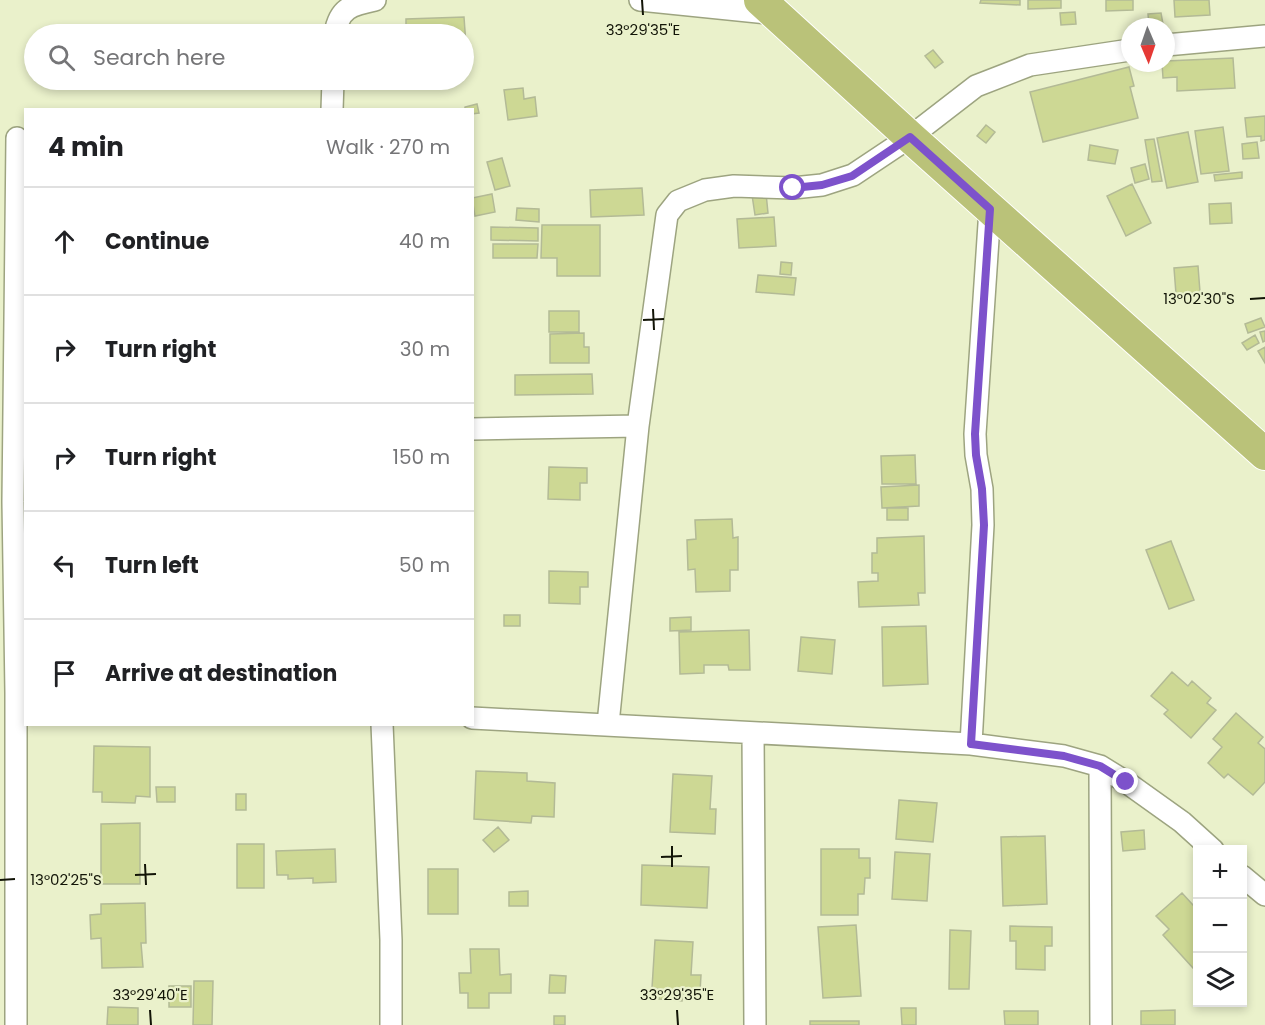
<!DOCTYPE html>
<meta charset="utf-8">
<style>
body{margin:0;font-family:Poppins,sans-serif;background:#f6f6f6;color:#202124}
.controls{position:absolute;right:18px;bottom:18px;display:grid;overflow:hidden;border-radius:0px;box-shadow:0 3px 9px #0003}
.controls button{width:54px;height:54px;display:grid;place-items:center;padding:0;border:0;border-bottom:2px solid #e0e0e0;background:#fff;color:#202124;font:30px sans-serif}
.compass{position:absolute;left:1121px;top:18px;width:54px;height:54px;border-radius:50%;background:#fff;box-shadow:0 3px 9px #0003;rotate:178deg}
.stop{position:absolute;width:18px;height:18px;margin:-14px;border:4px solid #7d52cb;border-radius:50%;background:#fff}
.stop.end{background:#7d52cb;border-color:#fff;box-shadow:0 2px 6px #0008}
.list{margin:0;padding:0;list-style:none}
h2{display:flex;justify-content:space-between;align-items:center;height:78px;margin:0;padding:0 24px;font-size:26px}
h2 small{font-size:20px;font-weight:400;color:#757577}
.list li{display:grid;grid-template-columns:39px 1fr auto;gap:18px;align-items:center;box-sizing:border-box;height:108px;padding:0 24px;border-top:2px solid #e0e0e0}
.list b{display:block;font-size:22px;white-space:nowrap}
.list em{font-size:20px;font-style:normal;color:#757577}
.icon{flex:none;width:33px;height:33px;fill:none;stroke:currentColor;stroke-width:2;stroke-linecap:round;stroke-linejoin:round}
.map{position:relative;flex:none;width:1265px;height:1025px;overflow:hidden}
.search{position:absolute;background:#fff;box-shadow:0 3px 9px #0003;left:24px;top:24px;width:450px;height:66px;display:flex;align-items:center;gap:15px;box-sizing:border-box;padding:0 21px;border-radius:33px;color:#757577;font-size:22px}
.panel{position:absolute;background:#fff;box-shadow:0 3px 9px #0003;left:24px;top:108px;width:450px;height:618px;border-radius:0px}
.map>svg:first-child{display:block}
.building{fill:#cdd894;stroke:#b3ba96;stroke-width:1.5}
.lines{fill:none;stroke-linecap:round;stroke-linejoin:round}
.minor-casing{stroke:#9da480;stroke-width:24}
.primary-casing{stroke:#fff;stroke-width:34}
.minor{stroke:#fff;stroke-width:21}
.primary{stroke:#bac279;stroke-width:32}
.route{stroke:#7d52cb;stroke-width:8}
.ticks{fill:none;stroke:#121407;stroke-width:2}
.ticks-label{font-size:15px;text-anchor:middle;fill:#121407;stroke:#eaf1cb;stroke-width:4.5;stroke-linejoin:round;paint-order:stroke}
</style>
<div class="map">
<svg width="1265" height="1025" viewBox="0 0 1265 1025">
<rect width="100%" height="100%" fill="#eaf1cb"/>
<path class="building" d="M 981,0 L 1020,0 L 1020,5 L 980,3 Z
M 1028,0 L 1061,0 L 1061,8 L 1028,9 Z
M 1106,0 L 1133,0 L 1133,10 L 1106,11 Z
M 1174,0 L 1209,0 L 1210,15 L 1175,17 Z
M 1075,12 L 1076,24 L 1061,25 L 1060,13 Z
M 1161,13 L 1163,24 L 1149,26 L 1148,14 Z
M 464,17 L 466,45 L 464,45 L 464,34 L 406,34 L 406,19 Z
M 392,27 L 405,27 L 405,34 L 393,34 Z
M 933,50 L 943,62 L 935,68 L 925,56 Z
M 1233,58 L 1235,88 L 1177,91 L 1177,77 L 1163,78 L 1162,63 L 1166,63 L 1166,61 Z
M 1129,67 L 1134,86 L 1130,87 L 1138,118 L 1043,142 L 1030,92 Z
M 167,80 L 226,80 L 226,84 L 200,86 L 200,80 L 167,82 Z
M 523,88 L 524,99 L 535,97 L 537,116 L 508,120 L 504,90 Z
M 477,104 L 479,113 L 472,114 L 472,110 L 465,110 L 465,107 Z
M 1265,116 L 1265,140 L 1261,141 L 1261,136 L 1247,137 L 1245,118 Z
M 986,125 L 995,132 L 986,143 L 977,136 Z
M 1223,127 L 1229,171 L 1201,174 L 1195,131 Z
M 1188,132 L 1198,182 L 1167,188 L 1157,138 Z
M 1154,139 L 1162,181 L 1152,182 L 1145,140 Z
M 1257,142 L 1259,158 L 1243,159 L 1242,144 Z
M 1090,145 L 1118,150 L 1115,164 L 1088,160 Z
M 502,158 L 510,186 L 495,190 L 487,162 Z
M 1145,164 L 1149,179 L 1135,183 L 1131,168 Z
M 1242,172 L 1242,178 L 1215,181 L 1214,175 Z
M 1132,184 L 1151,223 L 1126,236 L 1107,196 Z
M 642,188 L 644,215 L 591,217 L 590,190 Z
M 766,193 L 768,213 L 755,215 L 752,195 Z
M 492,194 L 495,212 L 475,216 L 472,198 Z
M 1231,203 L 1232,223 L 1210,224 L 1209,204 Z
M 517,208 L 539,209 L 539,222 L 516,220 Z
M 774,217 L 776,246 L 739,248 L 737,219 Z
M 542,225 L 600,225 L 600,276 L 557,276 L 557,258 L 541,258 Z
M 491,227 L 538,228 L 538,241 L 491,240 Z
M 493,244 L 538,244 L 537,258 L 493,258 Z
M 781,262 L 792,263 L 791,275 L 780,274 Z
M 1198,266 L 1200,292 L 1176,294 L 1174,268 Z
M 758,275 L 796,278 L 794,295 L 756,292 Z
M 549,311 L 579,311 L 579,332 L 549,332 Z
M 1261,318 L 1265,327 L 1248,333 L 1245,324 Z
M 1265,331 L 1265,341 L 1263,342 L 1260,332 Z
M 584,333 L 584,347 L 589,347 L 589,363 L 550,363 L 550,334 Z
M 1255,335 L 1259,343 L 1247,350 L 1242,343 Z
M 1265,347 L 1265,363 L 1258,351 Z
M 592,374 L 593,394 L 515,395 L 515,375 Z
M 915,455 L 916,484 L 882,484 L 881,456 Z
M 549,467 L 587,468 L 587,483 L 580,483 L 580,500 L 548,499 Z
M 919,485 L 919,506 L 882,508 L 881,487 Z
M 887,508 L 908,508 L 908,520 L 887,520 Z
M 732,519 L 733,538 L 738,537 L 738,570 L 730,570 L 730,591 L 696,592 L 695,569 L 688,570 L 687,540 L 696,539 L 695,520 Z
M 924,536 L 925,593 L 918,593 L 919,605 L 859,607 L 858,582 L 878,581 L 878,573 L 872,573 L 872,553 L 877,553 L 877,538 Z
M 1171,541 L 1194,600 L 1169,609 L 1146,550 Z
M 549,571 L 588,572 L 588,587 L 580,587 L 580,604 L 549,603 Z
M 504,615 L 520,615 L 520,626 L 504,626 Z
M 691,617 L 691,630 L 670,631 L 670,618 Z
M 926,626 L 928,684 L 883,686 L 882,627 Z
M 749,630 L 750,670 L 729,670 L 728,665 L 704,665 L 704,673 L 680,674 L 679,632 Z
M 801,637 L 835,640 L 832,674 L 798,671 Z
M 1172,672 L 1188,686 L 1192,681 L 1211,698 L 1207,703 L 1216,710 L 1191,738 L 1164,714 L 1168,710 L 1151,696 Z
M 1236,713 L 1263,737 L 1258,743 L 1265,749 L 1265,782 L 1253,795 L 1228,774 L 1224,778 L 1208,763 L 1222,747 L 1213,739 Z
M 94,746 L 150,747 L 150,797 L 136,796 L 135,803 L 102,802 L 102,792 L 93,792 Z
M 476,771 L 527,773 L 527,781 L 555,783 L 554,817 L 532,816 L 531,823 L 474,819 Z
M 673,774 L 712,776 L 710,809 L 716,809 L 715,834 L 670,832 Z
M 156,787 L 175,787 L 175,802 L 157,802 Z
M 236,794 L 246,794 L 246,810 L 236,810 Z
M 899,800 L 937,803 L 933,842 L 896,839 Z
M 140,823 L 140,884 L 101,884 L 101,824 Z
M 498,827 L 509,840 L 494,852 L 483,840 Z
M 1144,830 L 1145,849 L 1123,851 L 1121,832 Z
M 1045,836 L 1047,904 L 1003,906 L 1001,837 Z
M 237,844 L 264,844 L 264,888 L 237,888 Z
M 335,849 L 336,882 L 313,883 L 313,878 L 288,879 L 288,875 L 277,875 L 276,851 Z
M 821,849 L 859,849 L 859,858 L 870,858 L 870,878 L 865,878 L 864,894 L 858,894 L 858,915 L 821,915 Z
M 895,852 L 930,854 L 927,901 L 892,899 Z
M 642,865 L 709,867 L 707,908 L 641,905 Z
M 428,869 L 458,869 L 458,914 L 428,914 Z
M 528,891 L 528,906 L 509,906 L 509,892 Z
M 1182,893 L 1193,905 L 1198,902 L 1198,965 L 1193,968 L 1163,935 L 1169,929 L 1156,916 Z
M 145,903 L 146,943 L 141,943 L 143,967 L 102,968 L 101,938 L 91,939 L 90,915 L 101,914 L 101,904 Z
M 856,925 L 861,996 L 823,998 L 818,927 Z
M 1010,926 L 1052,927 L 1052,946 L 1045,946 L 1045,970 L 1016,969 L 1016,941 L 1010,941 Z
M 950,930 L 971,931 L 969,989 L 949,989 Z
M 655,940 L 693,942 L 691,975 L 701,975 L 700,992 L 683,991 L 682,1001 L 659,999 L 659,989 L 652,988 Z
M 470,949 L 499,949 L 500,975 L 511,974 L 511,993 L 489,993 L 489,1008 L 468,1008 L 468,993 L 460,993 L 459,973 L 471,973 Z
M 550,975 L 566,976 L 565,993 L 549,993 Z
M 194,981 L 213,981 L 212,1025 L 193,1025 Z
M 169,986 L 191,986 L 191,1007 L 169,1007 Z
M 108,1007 L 138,1008 L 138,1025 L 107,1025 Z
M 901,1008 L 916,1008 L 916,1025 L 902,1025 Z
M 1175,1010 L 1175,1025 L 1141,1025 L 1141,1011 Z
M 1004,1011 L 1038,1011 L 1038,1025 L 1005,1025 Z
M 554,1016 L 565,1016 L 565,1025 L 554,1025 Z
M 810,1021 L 859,1021 L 859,1025 L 810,1025 Z"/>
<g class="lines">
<defs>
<path id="minor" d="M 640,0 L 776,14
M 335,34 C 339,8 351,5 375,0
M 1166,45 L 1265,36
M 332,110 L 333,80
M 472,429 L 638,426
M 472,718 L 971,744 L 1064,756 L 1100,766 L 1126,782 L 1182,822 L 1213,850
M 382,724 L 391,940 L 391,1025
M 608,724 L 638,426 L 667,215 L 678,201 L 705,190 L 734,186 L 793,188 L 822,185 L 853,175 L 910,137 L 976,86 L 1030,65 L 1130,50
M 753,733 L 755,1025
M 971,744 L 983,525 L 982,489 L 976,455 L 975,434 L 990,209
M 1100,766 L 1101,1025
M 1242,876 L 1265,895
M 16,1025 L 16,693 L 13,502 L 17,138"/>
<path id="primary" d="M 760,0 L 910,137 L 1265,454"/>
</defs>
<use href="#minor" class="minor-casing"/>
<use href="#primary" class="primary-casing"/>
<use href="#minor" class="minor"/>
<use href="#primary" class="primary"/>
</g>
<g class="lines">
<path class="route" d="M 793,188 L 822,185 L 852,176 L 910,137 L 990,209 L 975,434 L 976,455 L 982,489 L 984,525 L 971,744 L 1064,756 L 1100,766 L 1126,782"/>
</g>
<path class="ticks" d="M 642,0 L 643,15M 1250,299 L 1265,298M 653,309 L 654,330M 643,320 L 664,319M 672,846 L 672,867M 661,857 L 682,856M 145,864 L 146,885M 135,875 L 156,874M 0,880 L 15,879M 150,1010 L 151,1025M 677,1010 L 678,1025"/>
<g class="ticks-label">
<text x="643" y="35">33°29'35"E</text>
<text x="1199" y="304">13°02'30"S</text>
<text x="66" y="885">13°02'25"S</text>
<text x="150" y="1000">33°29'40"E</text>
<text x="677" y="1000">33°29'35"E</text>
</g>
</svg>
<div class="controls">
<button>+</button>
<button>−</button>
<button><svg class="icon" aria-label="layers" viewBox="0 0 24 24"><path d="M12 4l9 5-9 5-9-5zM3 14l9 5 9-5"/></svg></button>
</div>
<svg class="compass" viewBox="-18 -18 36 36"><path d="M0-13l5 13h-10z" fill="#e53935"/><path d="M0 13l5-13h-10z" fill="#757577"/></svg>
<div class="stop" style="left:793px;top:188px"></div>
<div class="stop end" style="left:1126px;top:782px"></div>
<div class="search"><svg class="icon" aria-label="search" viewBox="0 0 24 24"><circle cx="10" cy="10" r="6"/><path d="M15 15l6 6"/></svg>Search here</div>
<section class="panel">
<h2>4 min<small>Walk · 270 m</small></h2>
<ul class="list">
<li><svg class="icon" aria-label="ahead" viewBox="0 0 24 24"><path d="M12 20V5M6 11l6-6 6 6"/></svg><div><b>Continue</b></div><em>40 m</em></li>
<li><svg class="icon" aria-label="right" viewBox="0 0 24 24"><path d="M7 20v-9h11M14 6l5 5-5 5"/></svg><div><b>Turn right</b></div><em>30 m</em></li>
<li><svg class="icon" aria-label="right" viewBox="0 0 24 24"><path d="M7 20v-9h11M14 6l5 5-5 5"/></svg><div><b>Turn right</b></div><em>150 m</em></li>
<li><svg class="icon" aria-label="left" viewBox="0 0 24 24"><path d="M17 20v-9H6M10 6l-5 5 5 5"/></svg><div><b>Turn left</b></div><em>50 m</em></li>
<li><svg class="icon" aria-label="arrive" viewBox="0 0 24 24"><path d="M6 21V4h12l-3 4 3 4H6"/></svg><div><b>Arrive at destination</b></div></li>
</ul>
</section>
</div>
